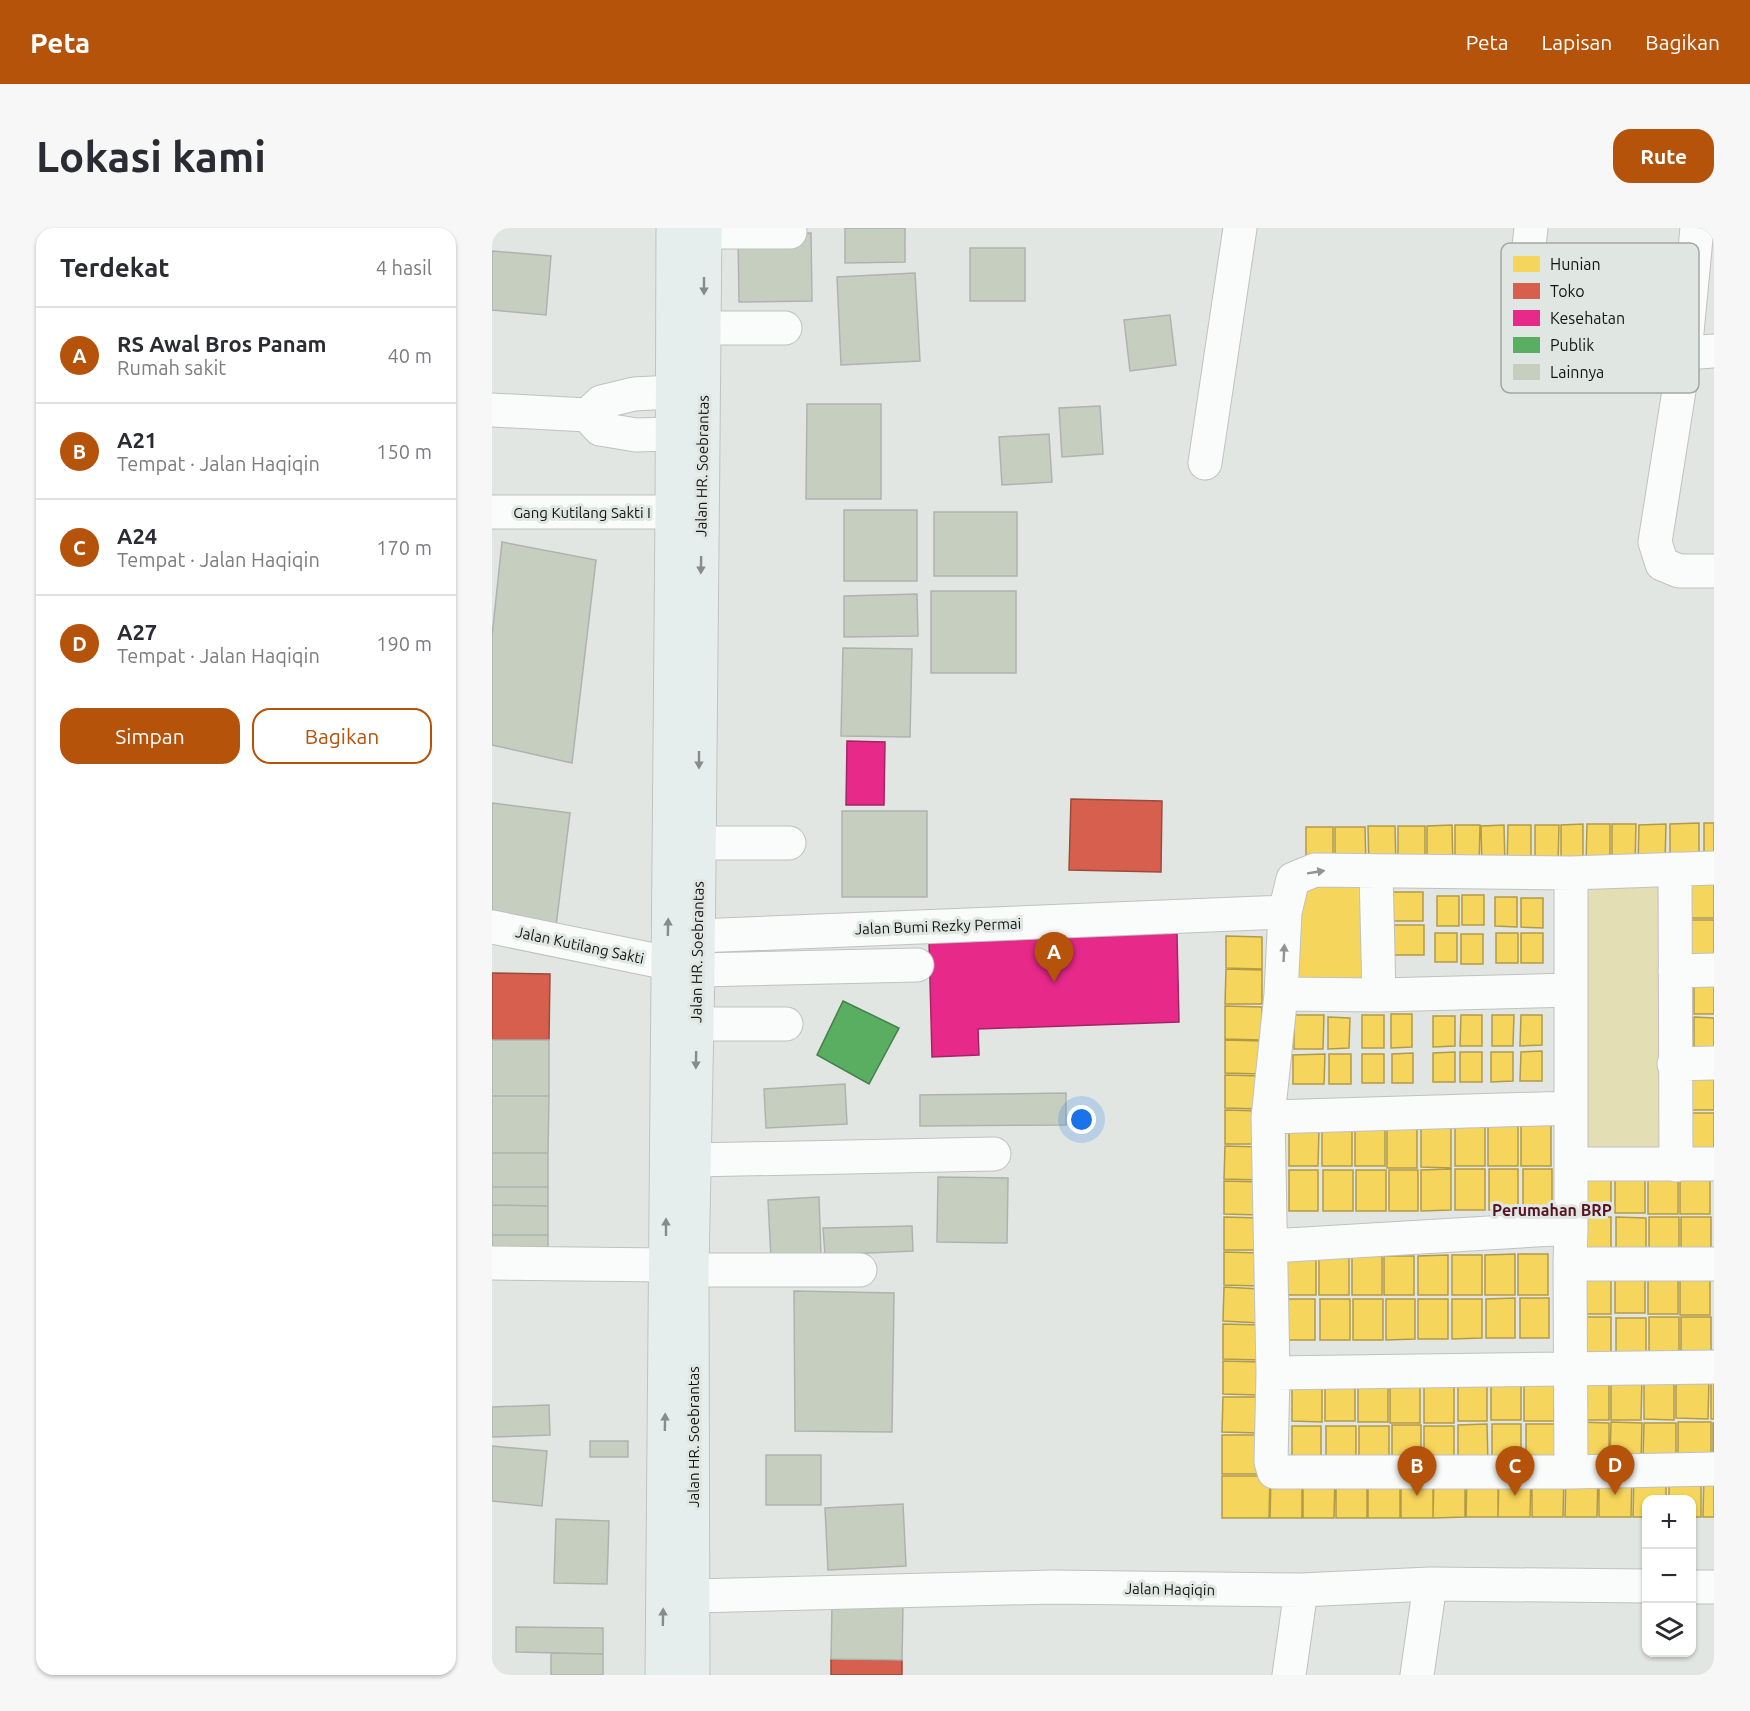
<!DOCTYPE html>
<html lang="id">
<meta charset="utf-8">
<style>
body{margin:0;font-family:Ubuntu,sans-serif;background:#f7f7f7;color:#2b2b33}
.controls{position:absolute;right:18px;bottom:18px;display:grid;overflow:hidden;border-radius:12px;box-shadow:0 2px 4px #0004}
.controls button{width:54px;height:54px;display:grid;place-items:center;padding:0;border:0;border-bottom:2px solid #e1e1e2;background:#fff;color:#2b2b33;font:30px sans-serif}
.you{position:absolute;left:590px;top:892px;width:21px;height:21px;margin:-15px;border:4px solid #fff;border-radius:50%;background:#1a73e8;box-shadow:0 0 0 9px #1a73e833}
.badge{display:grid;place-items:center;width:39px;height:39px;border-radius:50%;background:#b45309;color:#fff;font-size:20px;font-weight:700}
.pin{position:absolute;translate:-50% -50px;filter:drop-shadow(0 2px 3px #0008)}
.pin::after{content:'';position:absolute;top:32px;width:21px;height:18px;background:inherit;clip-path:polygon(0 0,100% 0,50% 100%)}
.list{margin:0;padding:0;list-style:none}
h2{display:flex;justify-content:space-between;align-items:center;height:78px;margin:0;padding:0 24px;font-size:26px}
h2 small{font-size:20px;font-weight:400;color:#7c7c81}
.list li{display:grid;grid-template-columns:39px 1fr auto;gap:18px;align-items:center;box-sizing:border-box;height:96px;padding:0 24px;border-top:2px solid #e1e1e2}
.list b{display:block;font-size:22px;white-space:nowrap}
.list p{margin:0;font-size:20px;white-space:nowrap;color:#7c7c81}
.list em{font-size:20px;font-style:normal;color:#7c7c81}
.actions{display:flex;gap:12px;padding:18px 24px}
.actions a{flex:1;padding:14px 0;border:2px solid #b45309;border-radius:18px;text-align:center;font-size:21px;color:#b45309}
.actions .main{background:#b45309;color:#fff}
.icon{flex:none;width:33px;height:33px;fill:none;stroke:currentColor;stroke-width:2;stroke-linecap:round;stroke-linejoin:round}
.map{position:relative;flex:none;width:1222px;height:1447px;overflow:hidden;border-radius:18px}
header{display:flex;align-items:center;gap:36px;box-sizing:border-box;height:84px;padding:0 30px;background:#b45309;color:#fff}
header strong{font-size:28px}
nav{display:flex;gap:33px;margin-inline-start:auto;font-size:21px}
.intro{display:flex;align-items:center;justify-content:space-between;box-sizing:border-box;height:144px;padding:0 36px}
h1{margin:0;font-size:42px}
.button{padding:15px 27px;border-radius:18px;background:#b45309;color:#fff;font-size:21px;font-weight:700}
main{display:flex;gap:36px;padding:0 36px}
aside{flex:1;background:#fff;border-radius:18px;box-shadow:0 2px 4px #0004}
.map>svg:first-child{display:block}
.green{fill:#e3deb4}
.homes{fill:#f6d55c;stroke:#b29b46;stroke-width:1.5}
.shops{fill:#d6604d;stroke:#9c4a3c;stroke-width:1.5}
.health{fill:#e7298a;stroke:#a72367;stroke-width:1.5}
.public{fill:#5aae61;stroke:#45804a;stroke-width:1.5}
.building{fill:#c6cec0;stroke:#b0b2b0;stroke-width:1.5}
.lines{fill:none;stroke-linecap:round;stroke-linejoin:round}
.minor-casing{stroke:#bfc2c0;stroke-width:35}
.major-casing{stroke:#c1c3c1;stroke-width:35}
.minor{stroke:#fafbfb;stroke-width:33}
.major{stroke:#e6eeed;stroke-width:33}
.oneway{fill:#878c8b}
.oneway2{fill:#929493}
.labels{text-anchor:middle;dominant-baseline:central;stroke-width:6;stroke-linejoin:round;paint-order:stroke}
.street-label{font-size:15px;fill:#131514;stroke:#e0e7e3}
.neighbourhood-label{font-size:16px;font-weight:bold;fill:#581323;stroke:#e0e7e3}
.key{fill:#e0e7e3;stroke:#a2a8a5;stroke-width:1.5}
.key-label{font-size:16px;fill:#131514}
</style>
<header>
<strong>Peta</strong>
<nav><a>Peta</a><a>Lapisan</a><a>Bagikan</a></nav>
</header>
<div class="intro"><h1>Lokasi kami</h1><a class="button">Rute</a></div>
<main>
<aside>
<h2>Terdekat<small>4 hasil</small></h2>
<ul class="list">
<li><span class="badge">A</span><div><b>RS Awal Bros Panam</b><p>Rumah sakit</p></div><em>40 m</em></li>
<li><span class="badge">B</span><div><b>A21</b><p>Tempat · Jalan Haqiqin</p></div><em>150 m</em></li>
<li><span class="badge">C</span><div><b>A24</b><p>Tempat · Jalan Haqiqin</p></div><em>170 m</em></li>
<li><span class="badge">D</span><div><b>A27</b><p>Tempat · Jalan Haqiqin</p></div><em>190 m</em></li>
</ul>
<div class="actions"><a class="main">Simpan</a><a>Bagikan</a></div>
</aside>
<div class="map">
<svg width="1222" height="1447" viewBox="0 0 1222 1447">
<rect width="100%" height="100%" fill="#e1e6e3"/>
<path class="green" d="M 1183,641 L 1184,937 L 1079,936 L 1079,645 Z"/>
<path class="homes" d="M 1207,595 L 1207,635 L 1178,636 L 1178,596 Z
M 1212,595 L 1222,595 L 1222,635 L 1212,635 Z
M 1091,596 L 1091,638 L 1069,638 L 1069,597 Z
M 1095,596 L 1118,596 L 1118,637 L 1094,638 Z
M 1120,596 L 1144,596 L 1143,637 L 1120,637 Z
M 1174,596 L 1173,636 L 1146,637 L 1147,597 Z
M 960,597 L 961,641 L 935,641 L 935,598 Z
M 963,597 L 988,597 L 987,640 L 963,641 Z
M 1012,597 L 1013,640 L 990,640 L 989,598 Z
M 1016,597 L 1039,597 L 1039,639 L 1015,640 Z
M 1043,597 L 1067,597 L 1066,638 L 1043,639 Z
M 876,598 L 903,598 L 904,640 L 877,640 Z
M 906,598 L 933,598 L 933,639 L 906,639 Z
M 814,599 L 841,599 L 841,640 L 814,640 Z
M 843,599 L 873,599 L 874,641 L 843,641 Z
M 1195,650 L 1222,650 L 1222,690 L 1195,690 Z
M 846,656 L 883,656 L 883,758 L 798,759 L 808,666 L 823,659 Z
M 901,664 L 931,664 L 931,693 L 901,693 Z
M 970,667 L 992,667 L 992,697 L 970,697 Z
M 945,668 L 967,668 L 967,698 L 945,698 Z
M 1003,669 L 1025,669 L 1025,699 L 1003,698 Z
M 1029,670 L 1051,670 L 1051,700 L 1029,699 Z
M 1195,692 L 1222,692 L 1222,729 L 1195,729 Z
M 902,697 L 932,697 L 932,727 L 902,727 Z
M 943,705 L 965,705 L 965,734 L 943,734 Z
M 1004,705 L 1026,705 L 1026,735 L 1004,735 Z
M 1029,705 L 1051,705 L 1051,735 L 1029,735 Z
M 969,706 L 991,706 L 991,736 L 969,736 Z
M 734,708 L 770,709 L 770,741 L 734,740 Z
M 734,741 L 770,742 L 770,776 L 733,776 Z
M 1202,748 L 1222,748 L 1222,786 L 1202,786 Z
M 733,778 L 770,779 L 770,812 L 733,811 Z
M 899,786 L 920,786 L 920,819 L 899,820 Z
M 802,787 L 832,787 L 831,821 L 802,821 Z
M 870,787 L 892,787 L 892,820 L 870,820 Z
M 969,787 L 990,787 L 990,818 L 968,818 Z
M 1000,787 L 1022,787 L 1021,818 L 1000,818 Z
M 1029,787 L 1050,787 L 1050,817 L 1028,818 Z
M 941,788 L 963,788 L 963,818 L 941,819 Z
M 836,789 L 858,790 L 857,820 L 836,821 Z
M 1202,789 L 1222,790 L 1222,830 L 1202,830 Z
M 733,812 L 770,813 L 770,846 L 733,845 Z
M 1050,823 L 1050,853 L 1028,853 L 1029,824 Z
M 963,824 L 963,854 L 941,854 L 941,825 Z
M 968,824 L 990,824 L 990,854 L 968,854 Z
M 999,824 L 1021,824 L 1021,853 L 999,854 Z
M 921,825 L 921,855 L 900,855 L 900,826 Z
M 833,826 L 832,856 L 801,856 L 801,827 Z
M 837,826 L 859,826 L 859,856 L 837,856 Z
M 870,826 L 892,826 L 892,855 L 870,855 Z
M 1195,844 L 1222,844 L 1222,882 L 1194,882 Z
M 733,847 L 770,848 L 769,881 L 733,880 Z
M 733,882 L 769,883 L 769,916 L 733,916 Z
M 1194,885 L 1222,885 L 1222,926 L 1194,926 Z
M 1026,897 L 1026,938 L 996,938 L 996,898 Z
M 1029,897 L 1059,897 L 1059,938 L 1029,938 Z
M 925,898 L 925,940 L 895,940 L 895,899 Z
M 929,898 L 959,898 L 959,940 L 929,939 Z
M 963,898 L 993,898 L 993,938 L 963,938 Z
M 893,899 L 893,938 L 863,938 L 863,900 Z
M 797,900 L 827,900 L 826,938 L 797,938 Z
M 830,900 L 860,900 L 860,938 L 830,938 Z
M 733,918 L 769,919 L 769,952 L 732,951 Z
M 959,941 L 959,982 L 929,983 L 929,942 Z
M 963,941 L 993,941 L 993,982 L 963,982 Z
M 997,941 L 1026,941 L 1026,982 L 997,982 Z
M 1031,941 L 1060,941 L 1060,982 L 1031,982 Z
M 797,942 L 826,942 L 826,983 L 797,983 Z
M 831,942 L 861,942 L 861,983 L 831,983 Z
M 864,942 L 894,942 L 894,983 L 864,983 Z
M 897,942 L 926,942 L 926,983 L 897,983 Z
M 1090,944 L 1119,944 L 1119,985 L 1090,985 Z
M 1123,944 L 1153,944 L 1153,985 L 1123,985 Z
M 1156,945 L 1186,945 L 1186,986 L 1156,986 Z
M 1188,945 L 1218,945 L 1218,986 L 1188,986 Z
M 732,953 L 769,954 L 769,987 L 732,986 Z
M 732,989 L 769,990 L 769,1022 L 732,1022 Z
M 1090,989 L 1119,989 L 1119,1030 L 1090,1030 Z
M 1124,989 L 1154,990 L 1154,1031 L 1124,1031 Z
M 1157,989 L 1187,989 L 1187,1030 L 1157,1030 Z
M 1189,989 L 1219,989 L 1219,1030 L 1189,1030 Z
M 732,1024 L 769,1025 L 768,1058 L 732,1057 Z
M 1023,1026 L 1023,1067 L 993,1067 L 993,1027 Z
M 1026,1026 L 1056,1026 L 1056,1067 L 1026,1067 Z
M 956,1027 L 956,1067 L 926,1067 L 926,1028 Z
M 960,1027 L 990,1027 L 990,1067 L 960,1067 Z
M 857,1028 L 857,1067 L 827,1067 L 827,1029 Z
M 860,1028 L 890,1028 L 890,1067 L 860,1067 Z
M 892,1028 L 922,1028 L 922,1067 L 892,1067 Z
M 824,1029 L 824,1067 L 794,1067 L 794,1030 Z
M 1090,1044 L 1119,1045 L 1119,1086 L 1089,1086 Z
M 1123,1044 L 1153,1044 L 1153,1085 L 1123,1085 Z
M 1156,1045 L 1186,1045 L 1186,1086 L 1156,1086 Z
M 1188,1046 L 1218,1046 L 1218,1087 L 1188,1087 Z
M 732,1059 L 768,1061 L 768,1095 L 731,1093 Z
M 1023,1070 L 1023,1110 L 994,1110 L 994,1071 Z
M 1028,1070 L 1057,1070 L 1057,1110 L 1028,1110 Z
M 794,1071 L 823,1071 L 823,1112 L 794,1112 Z
M 828,1071 L 858,1071 L 858,1112 L 828,1112 Z
M 861,1071 L 891,1071 L 891,1112 L 861,1112 Z
M 894,1071 L 923,1071 L 923,1111 L 894,1112 Z
M 926,1071 L 956,1071 L 956,1111 L 926,1111 Z
M 960,1071 L 990,1071 L 990,1110 L 960,1111 Z
M 1090,1089 L 1119,1089 L 1119,1130 L 1090,1130 Z
M 1157,1089 L 1187,1089 L 1187,1130 L 1157,1130 Z
M 1189,1089 L 1219,1089 L 1219,1130 L 1189,1130 Z
M 1124,1090 L 1154,1090 L 1154,1131 L 1124,1131 Z
M 731,1096 L 768,1097 L 768,1132 L 731,1131 Z
M 731,1133 L 768,1134 L 767,1167 L 731,1166 Z
M 1119,1150 L 1150,1150 L 1149,1192 L 1119,1192 Z
M 1152,1150 L 1182,1150 L 1182,1192 L 1152,1191 Z
M 1184,1150 L 1217,1151 L 1216,1191 L 1184,1190 Z
M 999,1151 L 1029,1151 L 1029,1192 L 999,1192 Z
M 1087,1151 L 1117,1151 L 1117,1192 L 1087,1192 Z
M 1219,1151 L 1222,1151 L 1222,1191 L 1219,1191 Z
M 966,1152 L 995,1152 L 995,1193 L 966,1193 Z
M 1032,1152 L 1062,1152 L 1062,1193 L 1032,1193 Z
M 866,1153 L 896,1153 L 896,1194 L 866,1194 Z
M 833,1154 L 863,1154 L 863,1193 L 833,1193 Z
M 898,1154 L 928,1154 L 928,1195 L 898,1195 Z
M 932,1154 L 962,1154 L 962,1195 L 932,1195 Z
M 800,1156 L 830,1156 L 830,1194 L 800,1193 Z
M 731,1169 L 767,1169 L 767,1205 L 730,1204 Z
M 1087,1194 L 1117,1195 L 1117,1232 L 1087,1232 Z
M 1119,1194 L 1150,1195 L 1149,1233 L 1118,1232 Z
M 1186,1194 L 1219,1194 L 1219,1233 L 1186,1233 Z
M 1152,1195 L 1184,1195 L 1184,1233 L 1151,1232 Z
M 1221,1195 L 1222,1195 L 1222,1234 L 1221,1234 Z
M 995,1196 L 996,1236 L 966,1236 L 966,1197 Z
M 1000,1196 L 1029,1196 L 1029,1237 L 1000,1237 Z
M 1034,1196 L 1063,1196 L 1063,1236 L 1034,1236 Z
M 900,1197 L 929,1197 L 929,1236 L 900,1236 Z
M 800,1198 L 829,1198 L 829,1239 L 800,1239 Z
M 834,1198 L 864,1198 L 864,1239 L 834,1239 Z
M 867,1198 L 897,1198 L 897,1239 L 867,1239 Z
M 932,1198 L 962,1198 L 962,1235 L 932,1236 Z
M 730,1207 L 767,1207 L 767,1246 L 730,1246 Z
M 1177,1245 L 1209,1245 L 1209,1289 L 1200,1289 L 1200,1272 L 1177,1272 Z
M 1212,1245 L 1222,1245 L 1222,1289 L 1211,1289 Z
M 973,1246 L 973,1289 L 941,1290 L 942,1247 Z
M 975,1246 L 1006,1246 L 1006,1289 L 974,1289 Z
M 1007,1246 L 1039,1246 L 1038,1289 L 1006,1289 Z
M 1040,1246 L 1072,1246 L 1071,1289 L 1040,1289 Z
M 1074,1246 L 1106,1246 L 1105,1289 L 1073,1289 Z
M 1107,1246 L 1140,1246 L 1139,1289 L 1107,1289 Z
M 1142,1246 L 1174,1246 L 1174,1272 L 1154,1272 L 1154,1289 L 1141,1289 Z
M 810,1247 L 810,1290 L 778,1290 L 779,1248 Z
M 811,1247 L 843,1247 L 842,1290 L 811,1290 Z
M 844,1247 L 875,1247 L 875,1290 L 844,1290 Z
M 876,1247 L 908,1247 L 908,1290 L 876,1290 Z
M 909,1247 L 941,1247 L 941,1290 L 909,1290 Z
M 730,1248 L 778,1248 L 777,1290 L 730,1290 Z"/>
<path class="shops" d="M 579,571 L 670,573 L 669,644 L 577,642 Z
M 0,745 L 58,746 L 57,812 L 0,812 Z
M 339,1431 L 410,1432 L 410,1447 L 339,1447 Z"/>
<path class="health" d="M 355,513 L 393,514 L 392,577 L 354,577 Z
M 685,705 L 687,794 L 486,801 L 487,827 L 440,829 L 437,713 Z"/>
<path class="public" d="M 351,773 L 407,800 L 377,856 L 325,827 Z"/>
<path class="building" d="M 353,0 L 413,0 L 413,34 L 353,35 Z
M 319,5 L 320,73 L 247,74 L 246,6 Z
M 478,20 L 533,20 L 533,73 L 478,73 Z
M 0,23 L 59,28 L 54,87 L 0,82 Z
M 423,45 L 428,133 L 349,137 L 345,49 Z
M 678,87 L 684,137 L 638,143 L 632,92 Z
M 315,176 L 389,176 L 389,271 L 314,271 Z
M 608,178 L 611,226 L 570,229 L 567,180 Z
M 557,206 L 560,254 L 510,257 L 507,209 Z
M 352,282 L 425,282 L 425,353 L 352,353 Z
M 442,284 L 525,284 L 525,348 L 442,348 Z
M 10,314 L 104,332 L 80,535 L 0,517 L 0,408 Z
M 439,363 L 524,363 L 524,445 L 439,445 Z
M 425,366 L 426,408 L 352,409 L 352,368 Z
M 351,420 L 420,421 L 418,509 L 349,508 Z
M 0,575 L 78,585 L 64,698 L 0,690 Z
M 350,583 L 435,583 L 435,669 L 350,669 Z
M 0,812 L 57,812 L 57,868 L 0,868 Z
M 353,856 L 355,896 L 274,900 L 272,861 Z
M 574,865 L 574,897 L 428,898 L 428,867 Z
M 0,868 L 57,868 L 56,925 L 0,925 Z
M 0,925 L 56,925 L 56,959 L 0,959 Z
M 446,949 L 516,950 L 515,1015 L 445,1014 Z
M 0,959 L 56,959 L 56,978 L 0,977 Z
M 327,969 L 329,1028 L 279,1031 L 276,972 Z
M 0,977 L 56,978 L 56,1007 L 0,1007 Z
M 420,998 L 421,1023 L 333,1027 L 331,1000 Z
M 0,1007 L 56,1007 L 56,1030 L 0,1030 Z
M 302,1063 L 402,1065 L 400,1204 L 303,1203 Z
M 57,1177 L 58,1207 L 0,1209 L 0,1179 Z
M 98,1213 L 136,1213 L 136,1229 L 98,1229 Z
M 0,1218 L 55,1223 L 50,1278 L 0,1273 Z
M 274,1227 L 329,1227 L 329,1277 L 274,1277 Z
M 411,1276 L 414,1338 L 336,1342 L 333,1280 Z
M 64,1291 L 117,1293 L 115,1356 L 62,1355 Z
M 340,1377 L 411,1378 L 410,1432 L 339,1431 Z
M 24,1399 L 111,1400 L 111,1426 L 24,1424 Z
M 59,1425 L 111,1426 L 111,1447 L 59,1447 Z"/>
<g class="lines">
<defs>
<path id="minor" d="M 1205,0 L 1193,125 L 1163,314 L 1170,336 L 1187,343 L 1222,343
M 212,4 L 298,4
M 1034,46 L 1039,0
M 212,100 L 293,100
M 1193,125 L 1222,123
M 0,182 L 95,187 L 108,201 L 144,207 L 180,206
M 95,187 L 109,174 L 142,166 L 180,164
M 713,235 L 748,0
M 0,284 L 180,284
M 207,615 L 297,615
M 1222,640 L 1079,645 L 823,642 L 801,651 L 793,684 L 789,766 L 776,889 L 781,1145 L 779,1234 L 782,1244 L 1079,1244 L 1222,1241
M 1183,641 L 1184,937
M 884,644 L 887,767
M 0,699 L 176,735
M 206,708 L 793,684
M 206,742 L 425,737
M 1183,743 L 1222,742
M 789,766 L 887,767 L 1079,762
M 204,796 L 294,796
M 1182,836 L 1222,835
M 776,889 L 1079,880
M 202,932 L 502,926
M 1079,936 L 1222,936
M 779,1018 L 1079,1000
M 0,1035 L 174,1037
M 1078,1036 L 1222,1036
M 200,1042 L 368,1042
M 781,1145 L 1222,1139
M 1079,1244 L 1078,1036 L 1079,1000 L 1079,645
M 1200,1359 L 1222,1359
M 201,1368 L 560,1359 L 809,1362 L 938,1356 L 1154,1358
M 797,1447 L 809,1362
M 925,1447 L 938,1356"/>
<path id="major" d="M 170,1447 L 180,284 L 181,0
M 201,1447 L 200,1042 L 206,742 L 213,0"/>
</defs>
<use href="#minor" class="minor-casing"/>
<use href="#major" class="major-casing"/>
<use href="#minor" class="minor"/>
<use href="#major" class="major"/>
</g>
<defs><path id="oneway-solid" d="M-6-.8H1V-3.2L6.5 0L1 3.2V.8H-6Z" transform="scale(1.5)"/></defs>
<g class="oneway">
<use href="#oneway-solid" transform="translate(212 58) rotate(90)"/>
<use href="#oneway-solid" transform="translate(209 337) rotate(91)"/>
<use href="#oneway-solid" transform="translate(207 532) rotate(90)"/>
<use href="#oneway-solid" transform="translate(176 699) rotate(-89)"/>
<use href="#oneway-solid" transform="translate(204 832) rotate(91)"/>
<use href="#oneway-solid" transform="translate(174 999) rotate(-90)"/>
<use href="#oneway-solid" transform="translate(173 1194) rotate(-89)"/>
<use href="#oneway-solid" transform="translate(171 1389) rotate(-89)"/>
</g>
<g class="oneway2">
<use href="#oneway-solid" transform="translate(824 644) rotate(-9)"/>
<use href="#oneway-solid" transform="translate(792 725) rotate(-87)"/>
</g>
<g class="labels">
<g class="street-label">
<text transform="translate(210 238) rotate(-89)">Jalan HR. Soebrantas</text>
<text x="90" y="284">Gang Kutilang Sakti I</text>
<text transform="translate(446 698) rotate(-2)">Jalan Bumi Rezky Permai</text>
<text transform="translate(88 717) rotate(12)">Jalan Kutilang Sakti</text>
<text transform="translate(205 724) rotate(-89)">Jalan HR. Soebrantas</text>
<text transform="translate(201 1209) rotate(-90)">Jalan HR. Soebrantas</text>
<text transform="translate(678 1361) rotate(1)">Jalan Haqiqin</text>
</g>
<g class="neighbourhood-label">
<text x="1060" y="982">Perumahan BRP</text>
</g>
</g>
<rect x="1009" y="15" width="198" height="150" rx="9" class="key"/>
<rect x="1021" y="28" width="27" height="16" fill="#f6d55c"/>
<rect x="1021" y="55" width="27" height="16" fill="#d6604d"/>
<rect x="1021" y="82" width="27" height="16" fill="#e7298a"/>
<rect x="1021" y="109" width="27" height="16" fill="#5aae61"/>
<rect x="1021" y="136" width="27" height="16" fill="#c6cec0"/>
<g class="key-label">
<text x="1058" y="42">Hunian</text>
<text x="1058" y="69">Toko</text>
<text x="1058" y="96">Kesehatan</text>
<text x="1058" y="123">Publik</text>
<text x="1058" y="150">Lainnya</text>
</g>
</svg>
<div class="controls">
<button>+</button>
<button>−</button>
<button><svg class="icon" aria-label="layers" viewBox="0 0 24 24"><path d="M12 4l9 5-9 5-9-5zM3 14l9 5 9-5"/></svg></button>
</div>
<div class="you"></div>
<div class="pin badge" style="left:562px;top:754px">A</div>
<div class="pin badge" style="left:925px;top:1268px">B</div>
<div class="pin badge" style="left:1023px;top:1268px">C</div>
<div class="pin badge" style="left:1123px;top:1267px">D</div>
</div>
</main>
